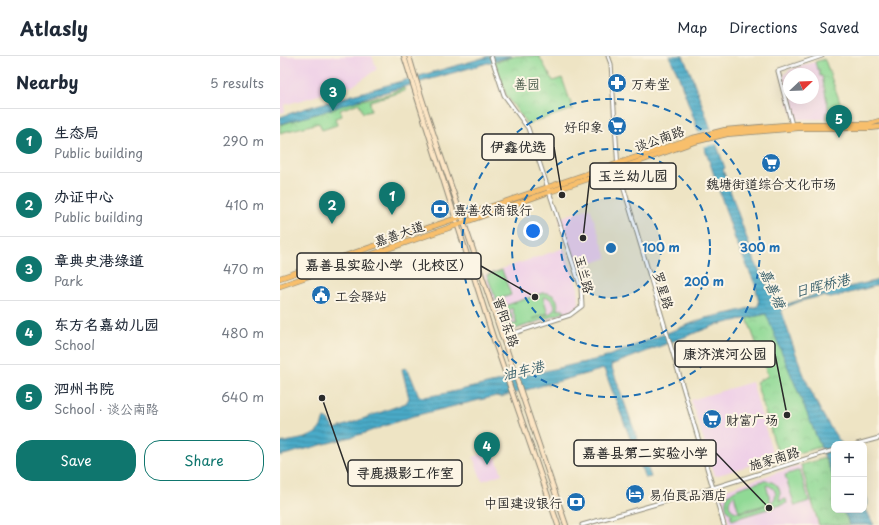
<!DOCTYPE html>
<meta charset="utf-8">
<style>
body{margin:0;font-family:"Playpen Sans","LXGW WenKai TC",sans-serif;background:#f2f2f3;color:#1f2937}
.controls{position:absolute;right:12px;bottom:12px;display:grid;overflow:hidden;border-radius:8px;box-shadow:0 4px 16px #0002}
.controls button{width:36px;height:36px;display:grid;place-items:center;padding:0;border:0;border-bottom:1px solid #e0e1e3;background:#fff;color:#1f2937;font:20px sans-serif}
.compass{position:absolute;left:503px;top:12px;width:36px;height:36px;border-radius:50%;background:#fff;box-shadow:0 4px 16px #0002;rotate:67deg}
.you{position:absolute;left:253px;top:175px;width:14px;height:14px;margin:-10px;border:3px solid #fff;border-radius:50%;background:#1a73e8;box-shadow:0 0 0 6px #1a73e833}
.badge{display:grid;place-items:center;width:26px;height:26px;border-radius:50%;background:#0f766e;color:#fff;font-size:13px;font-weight:700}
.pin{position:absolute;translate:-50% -33px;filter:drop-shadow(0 1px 2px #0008)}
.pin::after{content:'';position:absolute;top:21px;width:14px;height:12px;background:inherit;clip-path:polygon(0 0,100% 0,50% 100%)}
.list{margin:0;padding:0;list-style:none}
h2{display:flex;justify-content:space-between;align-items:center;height:52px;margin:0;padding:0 16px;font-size:17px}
h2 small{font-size:13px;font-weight:400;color:#747a83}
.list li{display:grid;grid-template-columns:26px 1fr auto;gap:12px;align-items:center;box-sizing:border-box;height:64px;padding:0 16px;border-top:1px solid #e0e1e3}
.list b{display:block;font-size:15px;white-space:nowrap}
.list p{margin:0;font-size:13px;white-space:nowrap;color:#747a83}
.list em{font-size:13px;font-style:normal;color:#747a83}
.actions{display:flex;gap:8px;padding:12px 16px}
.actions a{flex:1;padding:9px 0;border:1px solid #0f766e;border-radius:16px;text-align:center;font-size:14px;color:#0f766e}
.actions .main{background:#0f766e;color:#fff}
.map{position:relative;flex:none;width:599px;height:469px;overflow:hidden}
header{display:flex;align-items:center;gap:24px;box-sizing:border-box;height:56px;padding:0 20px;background:#fff;border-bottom:1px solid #e0e1e3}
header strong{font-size:19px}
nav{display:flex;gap:22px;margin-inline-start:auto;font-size:14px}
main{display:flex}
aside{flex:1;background:#fff}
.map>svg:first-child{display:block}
.built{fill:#efd0e7;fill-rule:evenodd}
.park{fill:url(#park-crowns);stroke:#5e8260}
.garden{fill:#90d995;stroke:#5e8260;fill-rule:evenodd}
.water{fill:url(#water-rules);stroke:#3a6a7a}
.pier{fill:#eee4c4}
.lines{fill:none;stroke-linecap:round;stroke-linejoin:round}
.minor-casing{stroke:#8c8878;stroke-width:5}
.secondary-casing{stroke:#8c8878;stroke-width:6}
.primary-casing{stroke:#8c8878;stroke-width:6}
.minor{stroke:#fff;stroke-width:3}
.secondary{stroke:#fce5c4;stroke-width:4}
.primary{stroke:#f8bf6c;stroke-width:4.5}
.ring{fill:none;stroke:#1f6fb2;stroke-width:2;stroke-dasharray:7 5}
.labels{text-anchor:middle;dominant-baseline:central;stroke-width:4;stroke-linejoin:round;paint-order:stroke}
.park-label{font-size:13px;fill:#445646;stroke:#fcf5e5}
.poi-label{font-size:13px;fill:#2b2b2b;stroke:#fcf5e5;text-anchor:start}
.street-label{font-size:13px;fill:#2b2b2b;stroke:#fcf5e5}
.water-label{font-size:14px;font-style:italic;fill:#375e6a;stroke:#fcf5e5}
.centre{fill:#1f6fb2;stroke:#fcf5e5;stroke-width:2}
.ring-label{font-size:12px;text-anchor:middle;font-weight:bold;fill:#1f6fb2;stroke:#fcf5e5;stroke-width:4;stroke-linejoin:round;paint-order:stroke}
.leader{fill:none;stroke:#2b2b2b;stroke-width:1.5}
.callout-dot{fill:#2b2b2b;stroke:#fcf5e5;stroke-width:1.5}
.callout{fill:#fcf5e5;stroke:#2b2b2b;stroke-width:1.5}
.callout-label{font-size:14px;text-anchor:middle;font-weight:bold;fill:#2b2b2b}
</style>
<header>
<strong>Atlasly</strong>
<nav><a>Map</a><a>Directions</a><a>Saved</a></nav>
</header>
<main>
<aside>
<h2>Nearby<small>5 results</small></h2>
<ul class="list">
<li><span class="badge">1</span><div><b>生态局</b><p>Public building</p></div><em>290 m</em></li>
<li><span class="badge">2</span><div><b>办证中心</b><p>Public building</p></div><em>410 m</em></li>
<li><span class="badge">3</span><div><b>章典史港绿道</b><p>Park</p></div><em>470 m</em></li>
<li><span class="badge">4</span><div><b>东方名嘉幼儿园</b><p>School</p></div><em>480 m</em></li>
<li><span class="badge">5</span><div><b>泗州书院</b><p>School · 谈公南路</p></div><em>640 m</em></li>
</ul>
<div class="actions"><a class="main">Save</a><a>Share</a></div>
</aside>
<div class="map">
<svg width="599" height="469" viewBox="0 0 599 469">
<defs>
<pattern id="park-crowns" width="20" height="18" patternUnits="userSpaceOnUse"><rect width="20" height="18" fill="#90d995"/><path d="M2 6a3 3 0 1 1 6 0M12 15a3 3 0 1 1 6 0" fill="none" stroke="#7cba81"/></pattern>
<pattern id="water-rules" width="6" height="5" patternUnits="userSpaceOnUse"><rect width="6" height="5" fill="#49aac8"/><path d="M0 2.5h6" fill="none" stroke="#3d8ba3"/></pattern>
</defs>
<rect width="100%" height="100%" fill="#fcf5e5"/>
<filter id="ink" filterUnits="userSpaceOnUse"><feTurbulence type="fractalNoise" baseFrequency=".025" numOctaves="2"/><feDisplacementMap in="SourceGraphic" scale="8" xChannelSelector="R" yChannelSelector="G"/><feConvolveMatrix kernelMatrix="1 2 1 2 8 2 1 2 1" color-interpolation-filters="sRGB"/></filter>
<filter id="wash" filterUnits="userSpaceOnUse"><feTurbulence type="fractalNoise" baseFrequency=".012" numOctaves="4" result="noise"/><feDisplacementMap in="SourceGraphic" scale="16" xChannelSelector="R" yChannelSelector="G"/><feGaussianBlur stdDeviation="0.9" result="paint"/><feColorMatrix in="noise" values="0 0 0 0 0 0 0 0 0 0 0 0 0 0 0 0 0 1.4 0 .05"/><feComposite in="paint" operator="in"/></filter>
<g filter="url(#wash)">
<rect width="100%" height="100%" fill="#eee4c4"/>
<path class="built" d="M 0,0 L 92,0 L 97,13 L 74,29 L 4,49 L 5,56 L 0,57 Z
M 544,3 L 566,63 L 517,63 L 512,58 L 511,50 L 509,51 L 503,20 L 509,14 ZM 509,18 L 533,18 L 533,42 L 509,42 Z
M 310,152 L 327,202 L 296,213 L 279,162 Z
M 284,192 L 298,232 L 299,249 L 289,257 L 224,278 L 204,219 Z
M 472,326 L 494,402 L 435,420 L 411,344 Z
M 213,394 L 222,418 L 202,425 L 193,401 Z
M 520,409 L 538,469 L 449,469 L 440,435 Z"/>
<path class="park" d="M 236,0 L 259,0 L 273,25 L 282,22 L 293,53 L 247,68 L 226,39 L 215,6 Z
M 544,3 L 546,7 L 566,63 L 547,63 L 546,57 L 549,56 L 542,20 L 540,20 L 539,13 L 537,13 L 535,6 Z
M 124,32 L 125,35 L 90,45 L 91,55 L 83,57 L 79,47 L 60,54 L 62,60 L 55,62 L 57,69 L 42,74 L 39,67 L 0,77 L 0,69 L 68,47 L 105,39 Z
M 487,258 L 541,391 L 499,402 L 476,326 L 488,320 L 467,262 Z
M 545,402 L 554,423 L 554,454 L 562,454 L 567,462 L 569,469 L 539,469 L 521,409 Z"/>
<path class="garden" d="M 222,214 L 231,239 L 216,244 L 207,219 Z
M 263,237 C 274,236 280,244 277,254 L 283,253 L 285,256 L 227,276 L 225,272 L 228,271 C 219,264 220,253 230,248 ZM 263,241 C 271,240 279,249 272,256 C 267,260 258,261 253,263 L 268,257 ZM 232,252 L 237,268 L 231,268 L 227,265 L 233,264 L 230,255 L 227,265 L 226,261 L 226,256 Z
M 520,414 L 529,445 L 515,450 L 505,419 Z
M 483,425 C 496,424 503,433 499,445 L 506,443 L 507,447 L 452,464 L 450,460 L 453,459 C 449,457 446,454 446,449 C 443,432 472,429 483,425 ZM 486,429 C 496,431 499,440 491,447 ZM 454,439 L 459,456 L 489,448 C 480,451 455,463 450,451 C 448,446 450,442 454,439 Z"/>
<path class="water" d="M 210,0 L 232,0 L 81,43 L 40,57 L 0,68 L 0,61 L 23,53 Z
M 389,0 L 403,0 L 411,18 L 445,112 L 443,114 L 475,206 L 497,249 L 505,249 L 537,238 L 599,224 L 599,229 L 551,242 L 542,240 L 521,245 L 501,253 C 516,300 532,349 562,388 L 554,388 L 554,423 L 486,258 L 436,269 L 331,309 L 371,421 L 365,422 L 324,313 L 220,341 L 216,340 L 133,360 L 82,378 L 0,400 L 0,387 C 16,383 40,384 43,364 L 46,362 L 55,373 L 126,347 L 129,342 L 122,313 L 126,312 L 130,318 L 139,340 L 144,341 L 162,338 L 323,302 L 425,262 L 450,257 L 478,250 L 479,247 L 475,228 L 455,183 L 432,113 L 397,16 Z
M 584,436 L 586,439 L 588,449 L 584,450 L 594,469 L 569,469 L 567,462 L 562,454 L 584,454 Z"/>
<path class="pier" d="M 432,73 L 438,88 L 422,91 L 416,77 Z"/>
</g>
<g filter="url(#ink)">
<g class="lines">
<defs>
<path id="minor" d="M 211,0 L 224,39 L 248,72 L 301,232 L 302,250 L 290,259 L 222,281
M 328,0 L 331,8 L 338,113 L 444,469
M 512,69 L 498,15 L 542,0
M 577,388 L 599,382
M 302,469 L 433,432 L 554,394"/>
<path id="secondary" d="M 124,0 L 214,284 L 278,469
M 129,0 C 145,56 165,112 184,167 C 218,268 252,368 286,469"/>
<path id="primary" d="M 0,222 L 413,82 L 445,74 L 518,68 L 589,68 L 599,65
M 0,230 L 177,169 L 269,136 L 338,113 L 414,86 L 447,78 L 518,72 L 591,72 L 599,71"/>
</defs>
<use href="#minor" class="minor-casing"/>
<use href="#secondary" class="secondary-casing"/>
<use href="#primary" class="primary-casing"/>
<use href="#minor" class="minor"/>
<use href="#secondary" class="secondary"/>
<use href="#primary" class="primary"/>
</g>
</g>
<circle cx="331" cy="192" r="50" fill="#1f6fb2" fill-opacity=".12"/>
<g class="ring">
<circle cx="331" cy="192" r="50"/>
<circle cx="331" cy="192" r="99"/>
<circle cx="331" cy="192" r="149"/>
</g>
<defs>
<symbol id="pharmacy-disc" viewBox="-11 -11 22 22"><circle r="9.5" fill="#1f6fb2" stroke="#fcf5e5"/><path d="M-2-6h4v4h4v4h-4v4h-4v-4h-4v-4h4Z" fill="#fff"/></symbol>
<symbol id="supermarket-disc" viewBox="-11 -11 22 22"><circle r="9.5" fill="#1f6fb2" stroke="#fcf5e5"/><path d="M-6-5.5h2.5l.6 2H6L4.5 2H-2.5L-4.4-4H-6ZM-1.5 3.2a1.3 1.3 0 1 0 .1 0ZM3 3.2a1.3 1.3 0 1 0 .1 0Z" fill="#fff"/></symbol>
<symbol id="bank-disc" viewBox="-11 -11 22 22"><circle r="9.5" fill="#1f6fb2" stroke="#fcf5e5"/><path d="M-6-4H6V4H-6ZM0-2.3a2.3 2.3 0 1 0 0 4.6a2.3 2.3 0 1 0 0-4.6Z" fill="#fff"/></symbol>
<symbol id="civic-disc" viewBox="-11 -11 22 22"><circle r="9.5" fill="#1f6fb2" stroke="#fcf5e5"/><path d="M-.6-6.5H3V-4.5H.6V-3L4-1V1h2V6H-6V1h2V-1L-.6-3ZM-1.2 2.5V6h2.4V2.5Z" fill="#fff"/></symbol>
<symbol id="hotel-disc" viewBox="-11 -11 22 22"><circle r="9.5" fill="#1f6fb2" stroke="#fcf5e5"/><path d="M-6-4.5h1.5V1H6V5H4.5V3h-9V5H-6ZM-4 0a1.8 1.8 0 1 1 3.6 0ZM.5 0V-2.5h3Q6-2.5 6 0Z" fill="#fff"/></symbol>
</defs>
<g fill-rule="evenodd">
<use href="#pharmacy-disc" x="326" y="16" width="22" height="22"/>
<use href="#supermarket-disc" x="326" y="59" width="22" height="22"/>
<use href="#supermarket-disc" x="480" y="96" width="22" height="22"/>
<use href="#bank-disc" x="149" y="142" width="22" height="22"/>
<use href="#civic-disc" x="30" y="228" width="22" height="22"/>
<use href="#supermarket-disc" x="421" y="352" width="22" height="22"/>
<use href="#hotel-disc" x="344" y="427" width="22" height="22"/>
<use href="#bank-disc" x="285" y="435" width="22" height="22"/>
</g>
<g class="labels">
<g class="park-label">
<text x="247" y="27">善园</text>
</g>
<g class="poi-label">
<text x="351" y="27">万寿堂</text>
<text x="323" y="70" text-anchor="end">好印象</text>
<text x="491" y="127" text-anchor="middle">魏塘街道综合文化市场</text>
<text x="174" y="153">嘉善农商银行</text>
<text x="55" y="239">工会驿站</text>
<text x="446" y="363">财富广场</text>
<text x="369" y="438">易伯良品酒店</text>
<text x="282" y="446" text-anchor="end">中国建设银行</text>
</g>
<g class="street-label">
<text transform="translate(379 82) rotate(-19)">谈公南路</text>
<text transform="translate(119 177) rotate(-19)">嘉善大道</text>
<text transform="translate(305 218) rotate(75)">玉兰路</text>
<text transform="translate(384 234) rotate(73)">罗星路</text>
<text transform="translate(227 266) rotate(71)">晋阳东路</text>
<text transform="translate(494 402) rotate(-17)">施家南路</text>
</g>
<g class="water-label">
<text transform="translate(542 229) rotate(-14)">日晖桥港</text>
<text transform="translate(493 232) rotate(66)">嘉善塘</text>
<text transform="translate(243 314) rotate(-13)">油车港</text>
</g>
</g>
<circle cx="331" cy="192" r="6" class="centre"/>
<g class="ring-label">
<text x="381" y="196">100 m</text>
<text x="480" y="196">300 m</text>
<text x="424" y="230">200 m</text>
</g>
<path class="leader" d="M282 139L274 91M303 182L310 120M255 241L201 210M507 359L495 298M489 452L436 397M42 342L68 417"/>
<g class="callout-dot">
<circle cx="282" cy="139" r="4"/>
<circle cx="303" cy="182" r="4"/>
<circle cx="255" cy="241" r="4"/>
<circle cx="507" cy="359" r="4"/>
<circle cx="489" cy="452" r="4"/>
<circle cx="42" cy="342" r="4"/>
</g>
<g class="callout">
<rect x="202" y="78" width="72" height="26" rx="4"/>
<rect x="310" y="107" width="86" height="26" rx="4"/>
<rect x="17" y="197" width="184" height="26" rx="4"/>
<rect x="395" y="285" width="100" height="26" rx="4"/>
<rect x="294" y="384" width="142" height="26" rx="4"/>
<rect x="68" y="404" width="114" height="26" rx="4"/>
</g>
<g class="callout-label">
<text x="238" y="96">伊鑫优选</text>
<text x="353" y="125">玉兰幼儿园</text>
<text x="109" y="214">嘉善县实验小学（北校区）</text>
<text x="445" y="303">康济滨河公园</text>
<text x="365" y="402">嘉善县第二实验小学</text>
<text x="125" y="422">寻鹿摄影工作室</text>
</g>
</svg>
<div class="controls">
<button>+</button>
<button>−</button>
</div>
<svg class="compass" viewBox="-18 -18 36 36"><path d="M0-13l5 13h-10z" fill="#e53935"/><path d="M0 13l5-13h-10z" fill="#747a83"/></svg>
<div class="you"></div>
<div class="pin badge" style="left:112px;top:159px">1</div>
<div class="pin badge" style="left:52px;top:168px">2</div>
<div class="pin badge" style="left:53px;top:55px">3</div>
<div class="pin badge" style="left:207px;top:409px">4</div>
<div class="pin badge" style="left:559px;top:82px">5</div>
</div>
</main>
